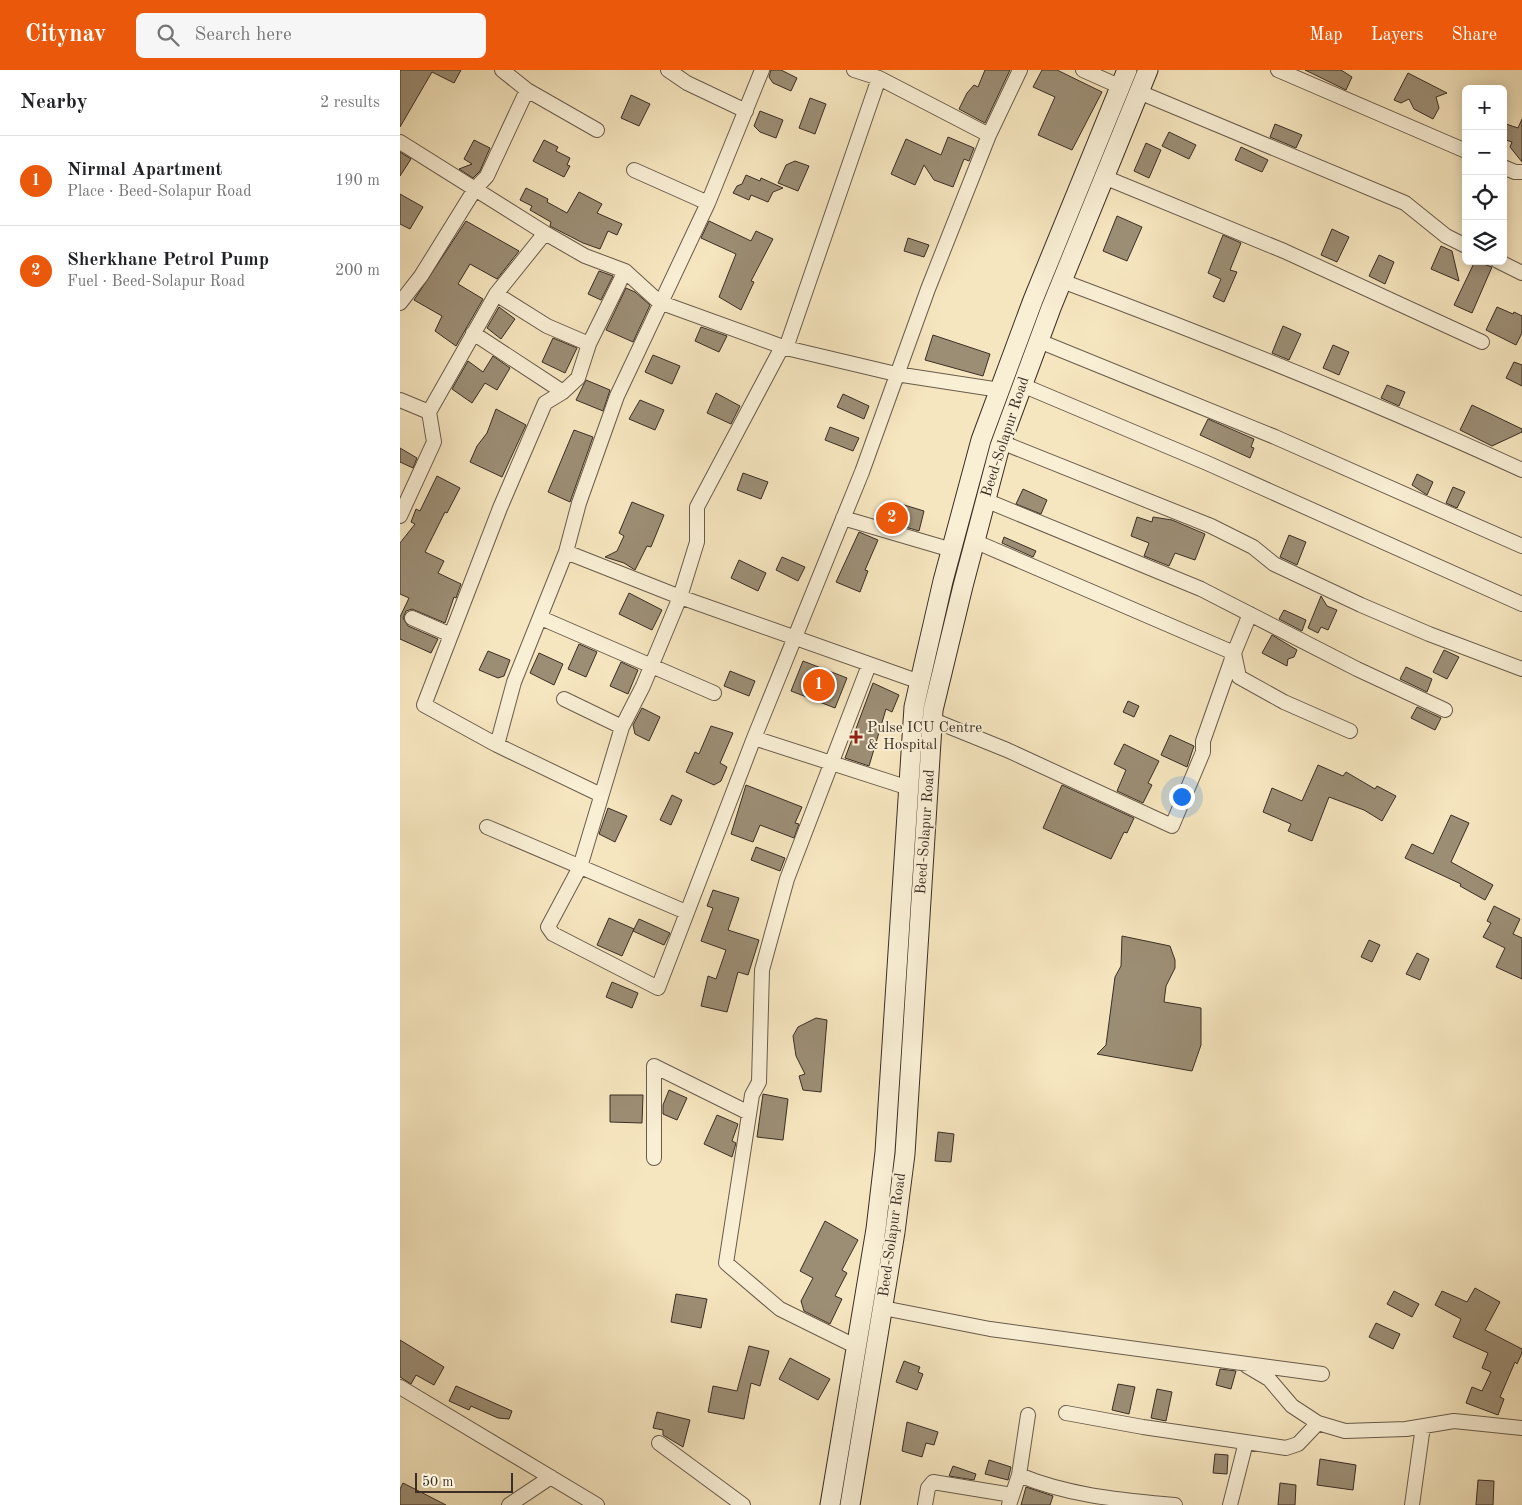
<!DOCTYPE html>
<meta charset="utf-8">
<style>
body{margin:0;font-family:"Old Standard TT",serif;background:#f6f6f6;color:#202124}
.controls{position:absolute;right:15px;top:15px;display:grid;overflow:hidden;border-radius:8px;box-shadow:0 2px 12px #0003}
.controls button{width:45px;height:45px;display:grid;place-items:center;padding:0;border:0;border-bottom:1px solid #e0e0e0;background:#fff;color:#202124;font:25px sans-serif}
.scale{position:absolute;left:15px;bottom:12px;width:98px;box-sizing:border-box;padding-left:5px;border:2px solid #3a2e25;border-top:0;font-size:14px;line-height:18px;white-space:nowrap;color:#3a2e25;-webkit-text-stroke:4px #f9efd5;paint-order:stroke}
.you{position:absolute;left:781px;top:726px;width:18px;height:18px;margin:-12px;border:4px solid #fff;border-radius:50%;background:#1a73e8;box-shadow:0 0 0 8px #1a73e833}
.badge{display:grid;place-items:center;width:32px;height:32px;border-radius:50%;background:#ea580c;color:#fff;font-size:16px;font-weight:700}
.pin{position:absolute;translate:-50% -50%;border:2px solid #fff;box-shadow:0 1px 5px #0006}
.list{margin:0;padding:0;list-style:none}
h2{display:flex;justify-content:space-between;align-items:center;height:65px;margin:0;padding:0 20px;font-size:21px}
h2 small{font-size:16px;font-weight:400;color:#757577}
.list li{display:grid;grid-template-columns:32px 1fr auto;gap:15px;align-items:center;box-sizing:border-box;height:90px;padding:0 20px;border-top:1px solid #e0e0e0}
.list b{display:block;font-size:19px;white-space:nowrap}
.list p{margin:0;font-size:16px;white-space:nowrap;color:#757577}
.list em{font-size:16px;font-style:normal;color:#757577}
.icon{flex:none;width:28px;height:28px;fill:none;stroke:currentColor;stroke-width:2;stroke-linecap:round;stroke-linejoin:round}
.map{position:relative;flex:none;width:1122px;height:1435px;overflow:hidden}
header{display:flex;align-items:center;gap:30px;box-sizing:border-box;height:70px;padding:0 25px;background:#ea580c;color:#fff}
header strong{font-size:24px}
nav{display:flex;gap:28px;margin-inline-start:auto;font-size:18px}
.search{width:350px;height:45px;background:#f6f6f6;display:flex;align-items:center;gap:12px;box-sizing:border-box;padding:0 18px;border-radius:8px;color:#757577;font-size:19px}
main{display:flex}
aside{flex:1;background:#fff}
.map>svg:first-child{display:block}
.building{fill:#9c8e75;stroke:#3a2e25}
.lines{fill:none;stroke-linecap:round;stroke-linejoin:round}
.street-casing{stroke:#695c4c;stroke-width:16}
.secondary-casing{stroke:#3a2e25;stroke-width:21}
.street{stroke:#f9efd5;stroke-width:14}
.secondary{stroke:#f9efd5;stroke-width:19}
.poi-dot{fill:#8f2418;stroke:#f9efd5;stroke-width:2}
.labels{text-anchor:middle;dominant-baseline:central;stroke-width:4;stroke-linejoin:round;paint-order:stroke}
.street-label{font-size:15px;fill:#3a2e25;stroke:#f9efd5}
.poi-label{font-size:15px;fill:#3a2e25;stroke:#f9efd5;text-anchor:start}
</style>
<header>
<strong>Citynav</strong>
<div class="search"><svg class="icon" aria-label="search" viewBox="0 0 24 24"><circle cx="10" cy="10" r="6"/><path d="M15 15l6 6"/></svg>Search here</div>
<nav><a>Map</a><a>Layers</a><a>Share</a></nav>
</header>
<main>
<aside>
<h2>Nearby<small>2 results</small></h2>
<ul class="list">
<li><span class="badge">1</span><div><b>Nirmal Apartment</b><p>Place · Beed-Solapur Road</p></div><em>190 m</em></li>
<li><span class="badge">2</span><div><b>Sherkhane Petrol Pump</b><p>Fuel · Beed-Solapur Road</p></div><em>200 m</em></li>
</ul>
</aside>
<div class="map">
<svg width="1122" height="1435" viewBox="0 0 1122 1435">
<rect width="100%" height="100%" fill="#f6e6bf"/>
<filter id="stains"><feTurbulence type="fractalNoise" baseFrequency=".004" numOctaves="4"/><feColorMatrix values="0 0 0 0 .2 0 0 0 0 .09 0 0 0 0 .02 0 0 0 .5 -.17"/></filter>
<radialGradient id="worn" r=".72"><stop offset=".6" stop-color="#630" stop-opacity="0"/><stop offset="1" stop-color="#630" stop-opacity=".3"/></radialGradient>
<path class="building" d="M 0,0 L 61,0 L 54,13 L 32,2 L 0,57 Z
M 371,0 L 381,0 L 397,8 L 391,21 L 373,13 L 369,7 Z
M 585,0 L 610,0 L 585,53 L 559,39 L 567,23 L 574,15 L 578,17 Z
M 642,0 L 657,0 L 702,22 L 672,80 L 638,65 L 655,27 L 633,17 Z
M 905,0 L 941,0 L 952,7 L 946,20 Z
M 1008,3 L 1047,23 L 1036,27 L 1039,38 L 1033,49 L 1014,39 L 1009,29 L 1001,33 L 994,30 Z
M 231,25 L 250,34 L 239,56 L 221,48 Z
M 410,28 L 426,34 L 415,64 L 399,58 Z
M 360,41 L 383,50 L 376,68 L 360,62 L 354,56 Z
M 1122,49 L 1122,92 L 1110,77 L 1112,72 L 1103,69 L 1103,53 L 1118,58 Z
M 875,54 L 902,65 L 896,78 L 870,67 Z
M 769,62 L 796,75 L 789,89 L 762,76 Z
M 548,67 L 574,78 L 569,91 L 564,89 L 553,117 L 534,110 L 524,95 L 515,115 L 491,104 L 506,69 L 541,85 Z
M 74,70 L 90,78 L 80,101 L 73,108 L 59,99 L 72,94 L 64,89 Z
M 144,70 L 158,77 L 156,81 L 170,88 L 167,95 L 170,96 L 164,107 L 133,91 Z
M 746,73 L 761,80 L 749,108 L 734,101 Z
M 841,77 L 868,90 L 862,102 L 835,90 Z
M 0,82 L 11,89 L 0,106 Z
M 395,91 L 409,96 L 398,121 L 378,113 L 386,95 Z
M 346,105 L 360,111 L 361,108 L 383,118 L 373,122 L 368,132 L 351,125 L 349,130 L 333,123 L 337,116 L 342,114 Z
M 126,118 L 148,129 L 147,132 L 167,143 L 179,122 L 202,134 L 197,143 L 222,154 L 217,165 L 208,161 L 200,179 L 183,173 L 150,156 L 151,152 L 130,140 L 132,136 L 120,130 Z
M 0,124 L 23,137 L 10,159 L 0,154 Z
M 717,146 L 742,157 L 727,191 L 703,181 Z
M 66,151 L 119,181 L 97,209 L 70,194 L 58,214 L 83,229 L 56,276 L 35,261 L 42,246 L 14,230 Z
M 309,151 L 351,171 L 356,161 L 373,169 L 351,211 L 354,212 L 341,240 L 319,227 L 336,184 L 301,168 Z
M 932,159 L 949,167 L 937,192 L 921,185 Z
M 823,165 L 841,173 L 830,200 L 837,202 L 824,232 L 813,227 L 821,209 L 808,203 Z
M 508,168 L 529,175 L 524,187 L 504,181 Z
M 1041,176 L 1052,181 L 1059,211 L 1031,199 Z
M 979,185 L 994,192 L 985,214 L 969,206 Z
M 1075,191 L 1092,197 L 1072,243 L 1054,235 Z
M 199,201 L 213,206 L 201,230 L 188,224 Z
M 226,218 L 235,222 L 250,235 L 233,272 L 206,260 Z
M 99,237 L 115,249 L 101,269 L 87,258 Z
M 1097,237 L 1113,244 L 1114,242 L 1122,246 L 1122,263 L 1116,275 L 1086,260 Z
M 883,256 L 901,264 L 889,290 L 872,283 Z
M 301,257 L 327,266 L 319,282 L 295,271 Z
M 533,265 L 590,284 L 583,306 L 525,290 Z
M 153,268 L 177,278 L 165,303 L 142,292 Z
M 933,275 L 949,282 L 939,305 L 923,298 Z
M 253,285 L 280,296 L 272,314 L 245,302 Z
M 93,286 L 110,298 L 97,320 L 85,313 L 72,333 L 52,319 L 68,291 L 83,302 Z
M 1114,292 L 1122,295 L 1122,316 L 1106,308 Z
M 186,310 L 210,320 L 203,341 L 176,330 Z
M 987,315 L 1005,322 L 999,336 L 981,328 Z
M 316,323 L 340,336 L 331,354 L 307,343 Z
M 443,324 L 469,336 L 464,349 L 437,337 Z
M 240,330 L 264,340 L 255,360 L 229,349 Z
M 1072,335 L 1122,359 L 1122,362 L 1092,376 L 1060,360 Z
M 96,339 L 126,355 L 102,407 L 70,392 L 77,376 L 87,363 Z
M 808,349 L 854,369 L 851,377 L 854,378 L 850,388 L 800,365 Z
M 430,357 L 459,368 L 453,381 L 425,370 Z
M 174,360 L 193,367 L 170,432 L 148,422 Z
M 0,378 L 17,388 L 13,398 L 0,392 Z
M 343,403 L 368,412 L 361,429 L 337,420 Z
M 1017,404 L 1033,412 L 1027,425 L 1012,415 Z
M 37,406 L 60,418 L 47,443 L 45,442 L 25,482 L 44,491 L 38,503 L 61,514 L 56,528 L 54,527 L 45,553 L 12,539 L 6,541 L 3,548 L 8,556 L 38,569 L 31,583 L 0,569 L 0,547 L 9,528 L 0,524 L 0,473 L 15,454 L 11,452 L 16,439 L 20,441 Z
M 1053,417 L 1065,422 L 1057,438 L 1046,433 Z
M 623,419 L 647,430 L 641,444 L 616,434 Z
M 491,431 L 524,441 L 519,461 L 485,451 Z
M 232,432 L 264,445 L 251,477 L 247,476 L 235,500 L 224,493 L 205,487 L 217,481 L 224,466 L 219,463 Z
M 737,447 L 752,452 L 753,447 L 772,450 L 805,464 L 795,490 L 775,483 L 769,496 L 744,486 L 749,473 L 731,466 Z
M 459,462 L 478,470 L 465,500 L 468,501 L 460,522 L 436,512 Z
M 889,465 L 906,472 L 897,495 L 880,487 Z
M 604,467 L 636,481 L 633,487 L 602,473 Z
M 382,487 L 405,497 L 398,511 L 376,500 Z
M 339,490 L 366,503 L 358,521 L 331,508 Z
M 229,523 L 262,540 L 252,560 L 219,544 Z
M 921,526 L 927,536 L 937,540 L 928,560 L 921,557 L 918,563 L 908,558 Z
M 884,540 L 906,550 L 902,561 L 879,549 Z
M 872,565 L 897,580 L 894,587 L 888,589 L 887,596 L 862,583 Z
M 179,574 L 197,582 L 186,607 L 168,599 Z
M 1044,580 L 1059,587 L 1047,609 L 1033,602 Z
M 88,581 L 110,590 L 104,606 L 98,608 L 79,600 Z
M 139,583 L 163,594 L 154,615 L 130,603 Z
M 403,591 L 447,608 L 435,638 L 391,621 Z
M 221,592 L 238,600 L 228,624 L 210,616 Z
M 1006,597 L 1032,609 L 1027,622 L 1000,609 Z
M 330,601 L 355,611 L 349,626 L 324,616 Z
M 473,613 L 499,625 L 492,642 L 486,639 L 469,696 L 445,688 Z
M 728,631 L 739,636 L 734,647 L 723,642 Z
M 1017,637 L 1041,648 L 1035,660 L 1011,648 Z
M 242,638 L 260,647 L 249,671 L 235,664 L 233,655 Z
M 311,656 L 333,663 L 320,693 L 327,697 L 321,711 L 314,715 L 286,702 L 295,682 L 299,684 Z
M 770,665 L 794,676 L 787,697 L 761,685 Z
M 724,674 L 759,691 L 748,713 L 752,715 L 743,733 L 717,721 L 726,700 L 714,694 Z
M 918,695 L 943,706 L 946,702 L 975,719 L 977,716 L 996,726 L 982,751 L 964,740 L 929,727 L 912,771 L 888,761 L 891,754 L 863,742 L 872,718 L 902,731 Z
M 346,715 L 402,737 L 395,753 L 399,754 L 394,768 L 360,755 L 353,772 L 331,764 Z
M 662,715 L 734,748 L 727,763 L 724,762 L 711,789 L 643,758 Z
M 272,725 L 282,730 L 271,755 L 260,750 Z
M 208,738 L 227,746 L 215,772 L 199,764 Z
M 1051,745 L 1069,753 L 1051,792 L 1093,815 L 1085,830 L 1060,816 L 1061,814 L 1005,788 L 1012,774 L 1033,784 Z
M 356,777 L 385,788 L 380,801 L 351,790 Z
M 313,820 L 339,828 L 328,860 L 359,870 L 348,905 L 338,902 L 327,942 L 301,936 L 308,906 L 316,909 L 326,880 L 301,871 L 313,838 L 307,836 Z
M 1094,836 L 1120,849 L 1113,864 L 1122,868 L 1122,909 L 1096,897 L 1105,878 L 1083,867 L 1091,853 L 1087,851 Z
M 209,848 L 234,859 L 222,886 L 197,875 Z
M 239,849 L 270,863 L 264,875 L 233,861 Z
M 722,866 L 770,876 L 775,890 L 775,898 L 766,916 L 764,932 L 801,938 L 801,975 L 792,1001 L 697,984 L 706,975 L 715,907 L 721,896 Z
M 969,870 L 980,875 L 972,892 L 961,887 Z
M 1017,883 L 1029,889 L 1020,910 L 1006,904 Z
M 212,912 L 238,923 L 232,938 L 206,927 Z
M 416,948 L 427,950 L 421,1022 L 403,1020 L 399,1006 L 405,1004 L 396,986 L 393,966 L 398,957 Z
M 269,1020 L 287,1028 L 277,1050 L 263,1044 L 263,1035 Z
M 363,1024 L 388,1029 L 383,1070 L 357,1067 Z
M 210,1025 L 243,1025 L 242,1053 L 210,1052 Z
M 317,1045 L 338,1054 L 332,1071 L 336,1073 L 332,1087 L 304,1074 Z
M 538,1062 L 554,1064 L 551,1092 L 535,1091 Z
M 425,1151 L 458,1170 L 442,1200 L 447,1203 L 435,1226 L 442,1229 L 430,1254 L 404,1241 L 401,1231 L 413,1208 L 400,1201 Z
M 1075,1218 L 1100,1232 L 1085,1260 L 1122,1279 L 1122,1283 L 1117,1294 L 1115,1292 L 1100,1327 L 1104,1329 L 1098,1345 L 1066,1333 L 1072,1317 L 1082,1321 L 1091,1302 L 1082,1298 L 1088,1283 L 1053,1267 L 1061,1249 L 1035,1235 L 1042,1221 L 1067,1232 Z
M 994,1221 L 1019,1234 L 1012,1247 L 987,1234 Z
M 276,1224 L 307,1229 L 301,1258 L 271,1252 Z
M 976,1253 L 1000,1264 L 993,1279 L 969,1267 Z
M 0,1270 L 44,1297 L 34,1315 L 16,1305 L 11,1314 L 0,1307 Z
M 349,1276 L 369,1281 L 360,1316 L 351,1313 L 344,1349 L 308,1342 L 313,1316 L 337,1321 Z
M 390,1288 L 430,1309 L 418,1330 L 379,1309 Z
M 504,1291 L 520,1297 L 518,1302 L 523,1304 L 517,1320 L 496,1312 Z
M 820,1299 L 836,1301 L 831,1319 L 816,1315 Z
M 718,1314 L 735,1317 L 729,1344 L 712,1340 Z
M 56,1316 L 112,1341 L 109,1349 L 98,1348 L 71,1336 L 69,1340 L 49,1331 Z
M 757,1319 L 772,1322 L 766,1351 L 751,1348 Z
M 257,1342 L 290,1350 L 283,1377 L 263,1365 L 263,1360 L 253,1358 Z
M 507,1352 L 538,1362 L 534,1375 L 526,1373 L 522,1387 L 502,1381 Z
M 815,1384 L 828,1385 L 827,1404 L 813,1403 Z
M 920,1389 L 956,1395 L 953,1420 L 917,1415 Z
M 589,1390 L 611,1397 L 608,1410 L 585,1404 Z
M 553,1396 L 576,1404 L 574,1410 L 549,1406 Z
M 1078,1410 L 1094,1411 L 1093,1435 L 1076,1435 Z
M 3,1413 L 46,1435 L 0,1435 L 0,1419 Z
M 880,1413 L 896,1415 L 895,1435 L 878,1435 Z
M 626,1417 L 653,1426 L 650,1435 L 621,1435 Z"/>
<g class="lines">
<defs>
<path id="street" d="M 268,0 L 287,13 L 346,41
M 683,0 L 721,17
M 878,0 L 1066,81
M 739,22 L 1005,133 L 1046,166 L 1066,176
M 130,24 L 127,20 L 197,60
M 589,65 L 620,0
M 0,72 L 145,163 L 185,186 L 225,201 L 259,232 L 386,278 L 496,304 L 600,320
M 1103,97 L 1115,102 L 1122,102
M 234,100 L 308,133
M 704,107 L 884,181 L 1082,272
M 1098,191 L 1122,203
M 662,211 C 817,269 972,331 1122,400
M 96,224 L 147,256 L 189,274
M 0,233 L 21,206 L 75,119 L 87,106 L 127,20 L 102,0
M 73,263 L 163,322
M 639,271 L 875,367 L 1122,476
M 382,277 L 297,437 L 297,472 L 280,527 L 243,616 L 222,657 L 180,797 L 148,857 L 153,864 L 258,918 L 354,668 L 462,402 L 528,219 L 589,65 L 479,8 L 454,0
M 386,278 L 479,8
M 622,315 L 807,393 L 1122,534
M 0,330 L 29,342
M 601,372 L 811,456 L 853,477 L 874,494 L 961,535 L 1029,564 L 1122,599
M 585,430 L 801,519 L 957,599 L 1045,640
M 0,446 L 34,372 L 29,342 L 96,224 L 145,163
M 443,448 L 552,480
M 574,471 L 834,583 L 850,544
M 166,482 L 280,527 L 520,612
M 12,548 L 51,565
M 141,548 L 314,623
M 164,629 L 222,657
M 533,650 L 607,680 L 772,756 L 803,682 L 803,671 L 834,583 L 839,607 L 884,632 L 950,661
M 354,668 L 509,718
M 97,675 L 114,612 L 166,482 L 179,433 L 217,326 L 308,133 L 362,0
M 201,725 L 97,675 L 24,635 L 100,438 L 145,333 L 163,322 L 178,308 L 189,274 L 225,201
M 87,757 L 286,842
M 254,1088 L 254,996 L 349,1043
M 483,1238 L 590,1259 L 922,1304
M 457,1277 L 380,1239 L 326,1193 L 352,1025 L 359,1012 L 362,900 L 387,809 L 469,595
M 847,1296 L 869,1309 L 892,1336 L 918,1353 L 945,1361 L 1006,1359 L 1054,1351 L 1122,1358
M 0,1317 L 197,1435
M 666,1343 L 743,1357 L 886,1378 L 898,1374 L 918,1353
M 259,1373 L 343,1435
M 619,1405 C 669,1426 722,1430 775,1435
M 109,1435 L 151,1407
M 525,1435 L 528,1418 L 533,1412 L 612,1425
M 609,1435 L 619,1405 L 628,1345
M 830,1435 L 846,1372
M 1012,1435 L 1023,1356"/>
<path id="secondary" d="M 430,1435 L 476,1159 L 485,1082 L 514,637 L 543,511 L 581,370 L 633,230 L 727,0
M 450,1435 L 495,1162 L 505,1084 L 533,640 L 563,516 L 600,376 L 651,238 L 748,0"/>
</defs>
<use href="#street" class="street-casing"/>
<use href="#secondary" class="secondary-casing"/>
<use href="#street" class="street"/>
<use href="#secondary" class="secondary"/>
</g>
<path class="poi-dot" d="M453.5 659.5h5v5h5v5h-5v5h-5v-5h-5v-5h5z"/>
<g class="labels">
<g class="street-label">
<text transform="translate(606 367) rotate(-72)">Beed-Solapur Road</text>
<text transform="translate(526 762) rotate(-86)">Beed-Solapur Road</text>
<text transform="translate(493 1165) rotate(-82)">Beed-Solapur Road</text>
</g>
<g class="poi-label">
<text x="467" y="658">Pulse ICU Centre<tspan x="467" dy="17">&amp; Hospital</tspan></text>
</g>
</g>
<rect width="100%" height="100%" filter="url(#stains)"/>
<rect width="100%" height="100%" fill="url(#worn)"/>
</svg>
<div class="controls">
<button>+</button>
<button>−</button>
<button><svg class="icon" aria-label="locate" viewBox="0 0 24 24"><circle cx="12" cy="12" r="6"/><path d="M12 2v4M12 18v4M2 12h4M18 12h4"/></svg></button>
<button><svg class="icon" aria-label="layers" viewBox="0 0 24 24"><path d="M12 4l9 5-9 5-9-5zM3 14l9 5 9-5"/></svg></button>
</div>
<div class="scale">50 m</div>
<div class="you"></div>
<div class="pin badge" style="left:419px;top:615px">1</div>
<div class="pin badge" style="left:492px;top:448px">2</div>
</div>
</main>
